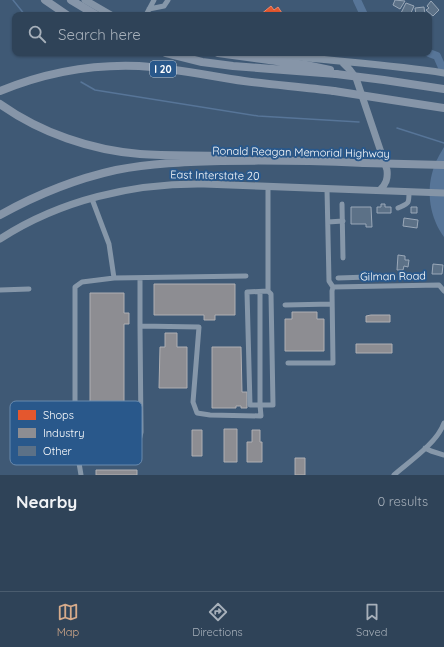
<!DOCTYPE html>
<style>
body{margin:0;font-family:Quicksand,sans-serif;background:#374a5e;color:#f1f3f6}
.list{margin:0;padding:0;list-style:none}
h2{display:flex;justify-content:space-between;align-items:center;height:52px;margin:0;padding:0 16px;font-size:17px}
h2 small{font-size:13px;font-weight:400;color:#a7b0ba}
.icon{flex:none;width:22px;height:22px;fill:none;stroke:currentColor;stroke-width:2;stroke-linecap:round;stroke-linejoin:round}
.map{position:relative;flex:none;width:444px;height:475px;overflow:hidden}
.search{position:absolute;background:#2f4358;box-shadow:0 1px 3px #0004;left:12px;right:12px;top:12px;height:44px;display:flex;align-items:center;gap:10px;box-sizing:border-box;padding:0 14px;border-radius:8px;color:#a7b0ba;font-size:15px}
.sheet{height:116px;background:#2f4358}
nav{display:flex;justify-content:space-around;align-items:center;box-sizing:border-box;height:56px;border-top:1px solid #4a5c6e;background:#2f4358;font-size:11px;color:#a7b0ba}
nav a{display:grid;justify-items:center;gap:2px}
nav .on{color:#d6ab8b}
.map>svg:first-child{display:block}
.water{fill:#577598}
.shops{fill:#e4572e;stroke:#ec896d}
.industry{fill:#8d8d92;stroke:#afafb3}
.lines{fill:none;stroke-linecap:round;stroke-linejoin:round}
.stream{stroke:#577598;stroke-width:1.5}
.river{stroke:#577598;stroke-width:8}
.building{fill:#5c7187;stroke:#9aa8b8}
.minor{stroke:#8697a9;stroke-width:5}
.major{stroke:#8595a7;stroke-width:7}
.highway{stroke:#8695a8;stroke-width:8}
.highway-bridge{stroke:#8695a8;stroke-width:8}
.labels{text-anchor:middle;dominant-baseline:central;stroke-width:4;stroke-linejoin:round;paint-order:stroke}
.shield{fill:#29588b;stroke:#bfcddc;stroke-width:1}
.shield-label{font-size:10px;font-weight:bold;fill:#fff}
.street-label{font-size:11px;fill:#fff;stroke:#29588b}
.key{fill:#29588b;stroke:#698aae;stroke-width:1}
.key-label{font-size:11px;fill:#fff}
</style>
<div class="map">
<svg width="444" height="475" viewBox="0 0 444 475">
<rect width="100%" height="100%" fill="#3f5975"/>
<path class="water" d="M 444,147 L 444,237 C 430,218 426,192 433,170 C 435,162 440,154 444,147 Z"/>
<path class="shops" d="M 271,6 L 274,10 L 278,7 L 282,13 L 279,15 L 260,15 Z"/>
<path class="industry" d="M 154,284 L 235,284 L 235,315 L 215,315 L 215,320 L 204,320 L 204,315 L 154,315 Z
M 90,293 L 124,293 L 124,313 L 129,313 L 129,324 L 124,324 L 124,444 L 90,444 Z
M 292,312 L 317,312 L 317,319 L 324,319 L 324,351 L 285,351 L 285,319 L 292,319 Z
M 371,315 L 390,315 L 390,322 L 366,322 L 366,316 Z
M 165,333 L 177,333 L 177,347 L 187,347 L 187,388 L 159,388 L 160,347 L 165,347 Z
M 356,344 L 392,344 L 392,353 L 356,353 Z
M 212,347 L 241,347 L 242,392 L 247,392 L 247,408 L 241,408 L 241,406 L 236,406 L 236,408 L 212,408 Z
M 224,429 L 237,429 L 237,462 L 224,462 Z
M 192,430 L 202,430 L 202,456 L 192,456 Z
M 252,430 L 260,430 L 260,442 L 262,442 L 262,462 L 247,462 L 247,442 L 252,442 Z
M 295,458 L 305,458 L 305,475 L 295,475 Z
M 96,470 L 137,470 L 137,475 L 96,475 Z"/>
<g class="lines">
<path class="stream" d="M 13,0 L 25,15
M 81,82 L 95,90 L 258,116 L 359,122
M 397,128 L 444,143"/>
<path class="river" d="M 357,0 L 364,15
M 429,53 L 437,56 L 444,72"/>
</g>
<path class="building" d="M 395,0 L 405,1 L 400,9 L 393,5 Z
M 431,1 L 439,10 L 433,16 L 426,10 L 429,8 L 427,6 Z
M 406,3 L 414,6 L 410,15 L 400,15 Z
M 424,7 L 425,15 L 416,15 L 415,8 Z
M 381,204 L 385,204 L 385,207 L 391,207 L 391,213 L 377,213 L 377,207 L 381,207 Z
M 351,207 L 371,207 L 372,227 L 366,227 L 366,224 L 351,224 Z
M 411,207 L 417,207 L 417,213 L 411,213 Z
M 404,218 L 418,220 L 417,228 L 403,226 Z
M 398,255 L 405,256 L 405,260 L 409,260 L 408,267 L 404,266 L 403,270 L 397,270 Z
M 433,264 L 443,265 L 442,274 L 432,274 Z"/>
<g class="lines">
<path class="minor" d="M 149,9 L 164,6 L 168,0
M 146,15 L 154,0
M 268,186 L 268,291
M 327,189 L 329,281 L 333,287 L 439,285 L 444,291
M 92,199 L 109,244 L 114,278 L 246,276
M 342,204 L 343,258
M 398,208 C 409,203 409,204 409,192
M 328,222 L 343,221
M 140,278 L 140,326 L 199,327 L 193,402 L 197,413 L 210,415 L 261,416 L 260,405 L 273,405 L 271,294 L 268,291 L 247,292 L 250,405 L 260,405 L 260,292
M 338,278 L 368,277
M 0,290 L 29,289
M 285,305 L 332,304
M 288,363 L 333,363 L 332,291 L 333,287
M 425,448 L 431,451 L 444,455
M 78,457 L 121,456 C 134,453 139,444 141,432 L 140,326
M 81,475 L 75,439 L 75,287 L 82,282 L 114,278
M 394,475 C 410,461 437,443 444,423"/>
<path class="major" d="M 85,0 L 111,15
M 266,53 C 325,61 385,64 444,73
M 342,62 L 350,70 L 356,78 L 387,170 C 388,179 386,184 380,190
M 0,239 C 60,200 133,183 204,184 L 444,193"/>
<path class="highway" d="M 45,0 L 67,15
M 71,0 L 96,15
M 166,53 L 202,62 L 233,66 L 336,74
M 218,53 L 306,65 L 330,70
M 0,91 C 44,73 91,64 139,66 C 173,68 210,76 244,81 C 274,85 305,87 334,91
M 0,104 C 41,133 91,150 140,154 C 168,156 196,155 223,156
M 0,215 C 36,195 75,179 116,170 C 151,163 186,162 221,161 C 269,160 316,161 364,163"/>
<path class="highway-bridge" d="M 336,74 L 384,80 L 444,89
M 334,91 L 444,108
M 364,163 L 444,165"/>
</g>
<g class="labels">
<rect class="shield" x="150" y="61" width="26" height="16" rx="3"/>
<g class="shield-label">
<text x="163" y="69">I 20</text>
</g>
<g class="street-label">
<text transform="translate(301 152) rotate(1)">Ronald Reagan Memorial Highway</text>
<text transform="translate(215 175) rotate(1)">East Interstate 20</text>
<text transform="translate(393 276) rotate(-1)">Gilman Road</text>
</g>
</g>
<rect x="10" y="401" width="132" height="64" rx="6" class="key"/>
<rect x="18" y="410" width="18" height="10" fill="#e4572e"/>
<rect x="18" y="428" width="18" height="10" fill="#8d8d92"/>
<rect x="18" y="446" width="18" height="10" fill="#5c7187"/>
<g class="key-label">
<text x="43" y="419">Shops</text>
<text x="43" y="437">Industry</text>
<text x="43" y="455">Other</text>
</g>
</svg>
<div class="search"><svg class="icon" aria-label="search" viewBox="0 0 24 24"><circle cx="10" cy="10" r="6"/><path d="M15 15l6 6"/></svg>Search here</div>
</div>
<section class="sheet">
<h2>Nearby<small>0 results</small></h2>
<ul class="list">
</ul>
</section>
<nav>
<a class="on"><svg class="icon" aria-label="map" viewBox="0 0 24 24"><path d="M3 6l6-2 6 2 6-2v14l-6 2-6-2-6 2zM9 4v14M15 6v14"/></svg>Map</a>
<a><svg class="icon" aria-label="directions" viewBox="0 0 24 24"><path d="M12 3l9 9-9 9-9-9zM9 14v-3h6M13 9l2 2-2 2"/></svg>Directions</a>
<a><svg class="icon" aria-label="saved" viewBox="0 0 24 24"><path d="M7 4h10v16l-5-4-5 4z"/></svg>Saved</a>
</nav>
